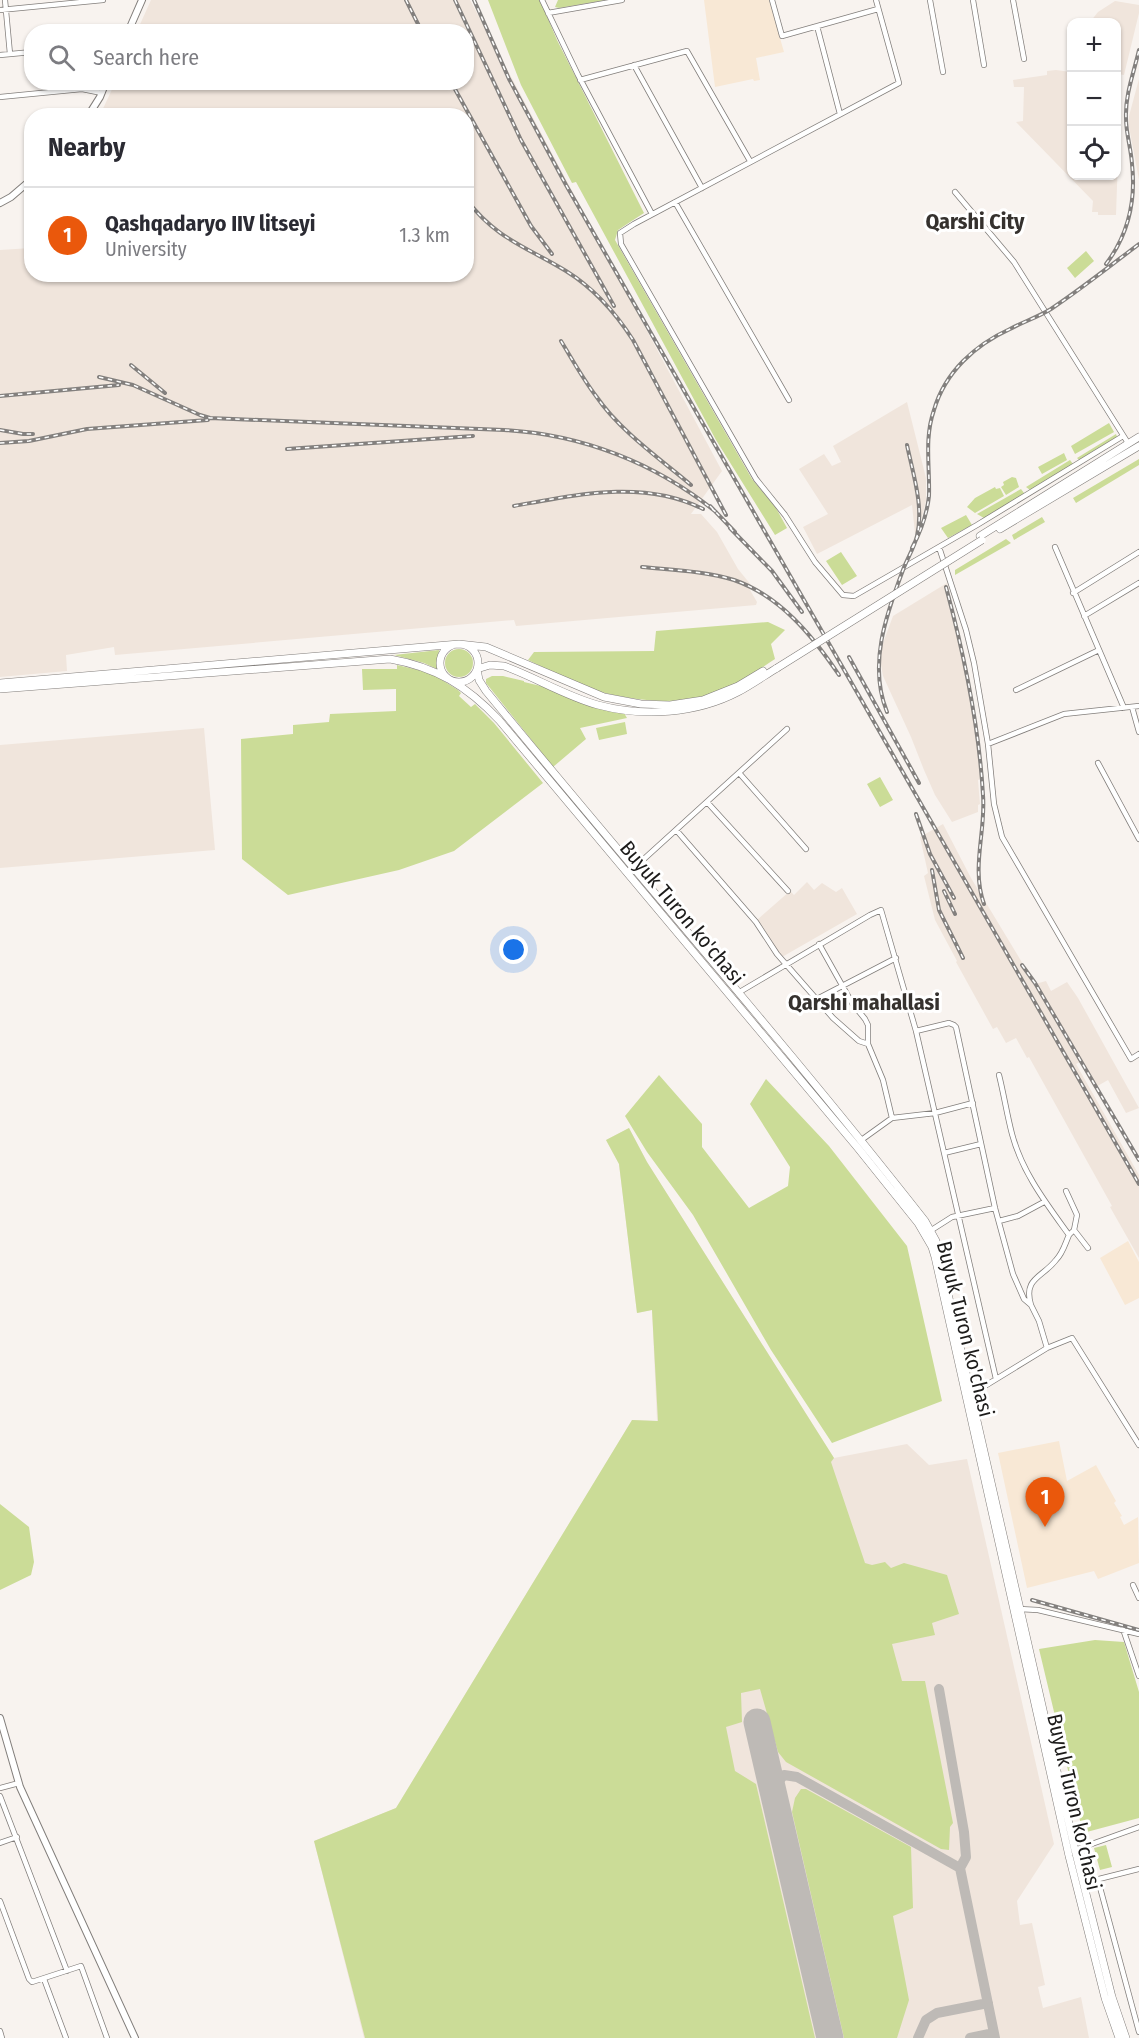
<!DOCTYPE html>
<meta charset="utf-8">
<style>
body{margin:0;font-family:"Fira Sans Condensed",sans-serif;background:#f7f7f7;color:#2b2b33}
.controls{position:absolute;right:18px;top:18px;display:grid;overflow:hidden;border-radius:12px;box-shadow:0 2px 4px #0004}
.controls button{width:54px;height:54px;display:grid;place-items:center;padding:0;border:0;border-bottom:2px solid #e1e1e2;background:#fff;color:#2b2b33;font:30px sans-serif}
.you{position:absolute;left:514px;top:950px;width:21px;height:21px;margin:-15px;border:4px solid #fff;border-radius:50%;background:#1a73e8;box-shadow:0 0 0 9px #1a73e833}
.badge{display:grid;place-items:center;width:39px;height:39px;border-radius:50%;background:#ea580c;color:#fff;font-size:20px;font-weight:700}
.pin{position:absolute;translate:-50% -50px;filter:drop-shadow(0 2px 3px #0008)}
.pin::after{content:'';position:absolute;top:32px;width:21px;height:18px;background:inherit;clip-path:polygon(0 0,100% 0,50% 100%)}
.list{margin:0;padding:0;list-style:none}
h2{display:flex;justify-content:space-between;align-items:center;height:78px;margin:0;padding:0 24px;font-size:26px}
h2 small{font-size:20px;font-weight:400;color:#7c7c81}
.list li{display:grid;grid-template-columns:39px 1fr auto;gap:18px;align-items:center;box-sizing:border-box;height:96px;padding:0 24px;border-top:2px solid #e1e1e2}
.list b{display:block;font-size:22px;white-space:nowrap}
.list p{margin:0;font-size:20px;white-space:nowrap;color:#7c7c81}
.list em{font-size:20px;font-style:normal;color:#7c7c81}
.icon{flex:none;width:33px;height:33px;fill:none;stroke:currentColor;stroke-width:2;stroke-linecap:round;stroke-linejoin:round}
.map{position:relative;flex:none;width:1139px;height:2038px;overflow:hidden}
.search{position:absolute;background:#fff;box-shadow:0 2px 4px #0004;left:24px;top:24px;width:450px;height:66px;display:flex;align-items:center;gap:15px;box-sizing:border-box;padding:0 21px;border-radius:24px;color:#7c7c81;font-size:22px}
.panel{position:absolute;background:#fff;box-shadow:0 2px 4px #0004;left:24px;top:108px;width:450px;height:174px;border-radius:24px}
.map>svg:first-child{display:block}
.built{fill:#f0e5dc}
.education{fill:#f8e8d5}
.green{fill:#cbdc97}
.lines{fill:none;stroke-linecap:round;stroke-linejoin:round}
.taxiway{stroke:#bebab6;stroke-width:10}
.runway{stroke:#bebab6;stroke-width:27}
.street-casing{stroke:#827e7b;stroke-width:6}
.secondary-casing{stroke:#827e7b;stroke-width:8}
.primary-casing{stroke:#827e7b;stroke-width:8}
.street{stroke:#fff;stroke-width:4.5}
.secondary{stroke:#fff;stroke-width:6}
.primary{stroke:#fff;stroke-width:7}
.rail-casing{stroke:#83807e;stroke-width:4}
.rail{stroke:#fff;stroke-width:1.5;stroke-dasharray:4.5;stroke-linecap:butt}
.primary-bridge-casing{stroke:#827e7b;stroke-width:8;stroke-linecap:butt}
.primary-bridge{stroke:#fff;stroke-width:7}
.labels{text-anchor:middle;dominant-baseline:central;stroke-width:6;stroke-linejoin:round;paint-order:stroke}
.street-label{font-size:21px;fill:#1c1b1a;stroke:#fff}
.neighbourhood-label{font-size:22px;font-weight:bold;fill:#35312e;stroke:#fff}
</style>
<div class="map">
<svg width="1139" height="2038" viewBox="0 0 1139 2038">
<rect width="100%" height="100%" fill="#f8f3ef"/>
<path class="built" d="M 151,0 L 470,0 L 722,471 L 691,514 L 701,514 L 717,532 L 738,569 L 751,585 L 750,590 L 757,602 L 756,605 L 516,626 L 514,620 L 115,655 L 114,647 L 66,655 L 67,671 L 0,677 L 0,250 L 31,248 L 32,274 L 466,274 L 466,116 L 100,115 L 115,83 L 466,82 L 466,32 L 137,31 Z
M 1115,1 L 1139,5 L 1139,13 L 1124,75 L 1118,74 L 1117,81 L 1116,22 L 1090,22 L 1098,12 Z
M 1056,70 L 1071,72 L 1072,176 L 1116,176 L 1117,99 L 1120,100 L 1116,215 L 1098,215 L 1098,212 L 1092,212 L 1093,201 L 1016,122 L 1023,121 L 1024,87 L 1014,87 L 1013,80 L 1047,75 L 1047,71 Z
M 1139,79 L 1139,180 L 1129,127 L 1129,116 Z
M 907,402 L 926,478 L 926,501 L 918,533 L 915,533 L 912,505 L 817,554 L 803,527 L 828,514 L 799,469 L 824,454 L 832,466 L 841,462 L 833,446 Z
M 947,583 L 967,667 L 984,778 L 978,780 L 980,804 L 978,805 L 978,812 L 952,822 L 935,795 L 924,770 L 911,737 L 883,676 L 879,654 L 893,616 Z
M 204,728 L 215,850 L 0,868 L 0,745 Z
M 943,824 L 971,878 L 1035,984 L 1046,981 L 1051,991 L 1067,982 L 1078,998 L 1139,1108 L 1126,1113 L 1108,1080 L 1094,1088 L 1080,1062 L 1076,1064 L 1139,1175 L 1139,1258 L 1110,1207 L 1112,1206 L 1029,1057 L 1027,1058 L 1016,1038 L 1006,1043 L 997,1027 L 993,1029 L 956,962 L 957,961 L 935,920 L 924,876 L 928,873 L 920,837 Z
M 807,882 L 814,890 L 822,883 L 836,892 L 842,888 L 857,914 L 782,957 L 757,920 L 790,891 L 794,895 Z
M 629,1128 L 647,1162 L 834,1458 L 907,1444 L 929,1465 L 967,1459 L 1054,1844 L 1017,1901 L 1020,1925 L 1032,1923 L 1045,1985 L 1038,1987 L 1043,2008 L 1081,1997 L 1089,2038 L 364,2038 L 314,1841 L 396,1808 L 632,1420 L 657,1421 L 652,1310 L 637,1313 L 619,1164 L 606,1140 Z"/>
<path class="education" d="M 704,0 L 769,0 L 784,52 L 756,58 L 760,80 L 754,81 L 753,79 L 715,87 Z
M 1128,1241 L 1139,1262 L 1139,1298 L 1125,1305 L 1100,1258 Z
M 1059,1441 L 1067,1481 L 1096,1465 L 1116,1501 L 1114,1503 L 1122,1516 L 1120,1517 L 1124,1525 L 1138,1517 L 1139,1563 L 1098,1579 L 1094,1571 L 1027,1588 L 998,1453 Z"/>
<path class="green" d="M 488,0 L 540,0 L 557,40 L 644,213 L 618,230 L 615,240 L 752,479 L 776,508 L 787,528 L 775,535 L 716,440 L 576,182 L 572,183 L 521,85 Z
M 558,0 L 606,0 L 559,8 L 555,7 Z
M 1086,251 L 1094,261 L 1075,278 L 1067,268 Z
M 1109,423 L 1114,432 L 1075,454 L 1071,446 Z
M 1116,434 L 1117,437 L 1079,460 L 1077,458 Z
M 1064,453 L 1067,460 L 1042,474 L 1038,467 Z
M 1139,459 L 1139,465 L 1076,503 L 1073,498 Z
M 1070,460 L 1073,464 L 1030,490 L 1026,487 Z
M 1012,477 L 1016,478 L 1019,487 L 1006,495 L 1001,487 L 1004,485 L 1003,482 Z
M 995,487 L 996,489 L 1000,488 L 1004,496 L 975,513 L 967,507 L 975,498 Z
M 1021,489 L 1024,493 L 1023,495 L 988,517 L 984,518 L 977,514 Z
M 966,515 L 972,525 L 948,538 L 941,528 Z
M 1042,517 L 1045,522 L 1014,540 L 1012,535 Z
M 1006,539 L 1011,543 L 955,575 L 955,570 Z
M 841,552 L 857,576 L 842,585 L 826,561 Z
M 768,622 L 785,630 L 771,644 L 775,659 C 761,668 747,679 732,686 C 695,706 649,703 609,694 C 581,688 554,672 528,660 L 534,652 L 654,651 L 656,631 Z
M445 663a14 14 0 1 1 28 0a14 14 0 1 1-28 0Z
M 439,650 L 437,669 L 424,663 L 394,655 Z
M 397,665 L 431,673 L 458,690 L 461,693 L 459,696 L 471,707 L 475,704 L 494,723 L 543,783 L 454,851 L 399,870 L 288,895 L 242,859 L 241,739 L 293,734 L 293,725 L 329,722 L 330,714 L 396,711 L 396,689 L 363,690 L 362,669 L 397,669 Z
M 492,676 L 503,676 L 524,681 L 524,682 L 545,687 L 594,707 L 624,713 L 627,718 L 580,728 L 586,739 L 553,767 L 486,683 L 486,679 Z
M 625,722 L 627,734 L 599,740 L 596,728 Z
M 880,777 L 893,800 L 880,807 L 867,784 Z
M 659,1075 L 702,1124 L 702,1147 L 749,1208 L 788,1186 L 790,1167 L 750,1104 L 766,1079 L 829,1146 L 907,1246 L 942,1401 L 832,1443 L 771,1350 L 693,1215 L 647,1152 L 625,1116 Z
M 629,1128 L 647,1162 L 834,1458 L 831,1462 L 865,1563 L 872,1565 L 885,1562 L 891,1568 L 904,1563 L 947,1575 L 959,1614 L 932,1623 L 935,1635 L 892,1644 L 902,1681 L 925,1681 L 953,1823 L 950,1827 L 949,1850 L 941,1849 L 786,1762 L 778,1752 L 760,1689 L 741,1693 L 742,1722 L 726,1727 L 735,1771 L 756,1784 L 815,2038 L 365,2038 L 314,1841 L 396,1808 L 632,1420 L 658,1421 L 652,1310 L 637,1313 L 619,1164 L 606,1140 Z
M 0,1504 L 29,1527 L 34,1562 L 31,1575 L 0,1590 Z
M 1095,1640 L 1124,1642 L 1139,1692 L 1139,1818 L 1083,1833 L 1039,1649 Z
M 801,1789 L 806,1789 L 911,1847 L 913,1908 L 893,1916 L 909,2000 L 897,2038 L 844,2038 L 792,1812 L 795,1798 Z
M 1106,1845 L 1112,1867 L 1100,1870 L 1094,1848 Z"/>
<g class="lines">
<path class="taxiway" d="M 939,1689 L 964,1832 L 966,1857 L 960,1868 L 995,2038
M 773,1794 L 777,1783 L 784,1775 L 797,1777 L 960,1868
M 918,2038 L 926,2020 L 937,2013 L 988,2003
M 970,2038 L 994,2033"/>
<path class="runway" d="M 757,1722 L 830,2038"/>
<defs>
<path id="street" d="M 5,0 L 10,54
M 542,0 L 578,75 L 652,214
M 772,0 L 782,36 L 878,9
M 876,0 L 899,83 L 634,224 L 620,233 L 621,244 L 756,479 L 785,515 L 815,562 L 843,595 L 854,596 L 977,525 L 1123,436
M 930,0 L 943,72
M 973,0 L 984,65
M 1013,0 L 1024,59
M 0,10 L 103,0
M 548,13 L 622,0
M 817,26 L 840,114
M 0,55 L 32,52
M 634,65 L 702,188
M 580,80 L 687,51 L 750,161
M 0,97 L 82,89 L 102,93
M 955,192 L 1014,262 L 1128,443
M 675,202 L 789,400
M 939,547 L 966,630 L 974,663 L 988,744 L 994,804 L 1002,837 L 1131,1059 L 1139,1054
M 1055,547 L 1124,708
M 1073,593 L 1139,552
M 1084,616 L 1139,583
M 1016,690 L 1099,650
M 1132,707 L 1139,732
M 988,744 L 1064,714 L 1139,706
M 1098,763 L 1139,839
M 740,774 L 806,849
M 707,802 L 788,891
M 677,831 L 756,922 L 777,954 L 833,1018 L 859,1041 L 868,1044
M 634,868 L 787,729
M 819,944 L 852,1003 L 865,1019 L 868,1025 L 868,1044 L 883,1080 L 892,1118
M 738,993 L 870,915 L 881,910 L 916,1031 L 996,1379
M 817,999 L 896,958
M 916,1031 L 949,1023 L 954,1025 L 956,1027 L 995,1208 L 1013,1274 L 1024,1299 L 1031,1305 L 1039,1321 L 1047,1348
M 999,1075 C 1004,1095 1007,1115 1012,1134 C 1022,1172 1046,1203 1069,1235 L 1074,1230 L 1088,1248
M 860,1141 L 892,1118 L 935,1113 L 973,1103
M 944,1153 L 981,1144
M 1066,1191 L 1077,1215 L 1074,1230
M 999,1221 L 1018,1216 L 1044,1202
M 930,1231 L 952,1217 L 995,1208
M 1031,1305 C 1023,1278 1042,1278 1056,1260 C 1063,1253 1065,1244 1069,1235
M 970,1393 L 980,1389 L 1047,1348 L 1072,1338 L 1139,1445
M 1133,1585 L 1139,1598
M 1019,1609 L 1038,1610 L 1139,1634
M 1123,1629 L 1139,1676
M 0,1788 L 19,1783
M 0,1796 L 67,1971
M 0,1843 L 17,1837
M 1075,1850 L 1139,1827
M 1098,1880 L 1139,2032
M 1083,1883 L 1139,1869
M 0,1901 L 29,1979 L 32,1982 L 81,1966 L 107,2038
M 44,1979 L 66,2038
M 0,2031 L 2,2038"/>
<path id="secondary" d="M 128,32 L 142,0
M 88,116 L 100,97 L 106,82
M 0,203 L 11,197 L 32,179
M 0,1718 L 20,1787 L 135,2038"/>
<path id="primary" d="M 1000,529 L 1139,446
M 980,536 L 1139,437
M440 663a19 19 0 1 1 38 0a19 19 0 1 1-38 0Z
M 777,668 C 764,676 751,685 738,692 C 696,714 643,717 598,705 C 565,696 535,677 504,666 L 490,665 L 477,669 L 479,680 L 486,691 C 631,868 783,1040 925,1221 L 936,1241 L 1075,1850 L 1112,1997 L 1126,2038
M 0,683 L 459,644 L 486,647 L 604,697 L 641,704 L 670,705 L 703,700 L 738,686 L 763,671
M 0,689 L 390,659 C 436,667 467,686 499,720 L 857,1147 L 918,1223 L 932,1247 L 935,1257 L 1069,1856 L 1105,1998 L 1119,2038"/>
</defs>
<use href="#street" class="street-casing"/>
<use href="#secondary" class="secondary-casing"/>
<use href="#primary" class="primary-casing"/>
<use href="#street" class="street"/>
<use href="#secondary" class="secondary"/>
<use href="#primary" class="primary"/>
<defs>
<path id="rail" d="M 406,0 L 422,32
M 455,0 L 521,140 L 614,306
M 474,0 L 509,79 L 566,185 L 1139,1184
M 451,82 L 531,226 L 552,254
M 418,111 L 420,116
M 466,199 C 496,239 527,247 566,271 C 595,289 615,312 633,340 L 726,515
M 1106,264 C 1128,235 1136,200 1132,164 C 1131,148 1126,134 1126,118 C 1125,95 1134,72 1139,50
M 561,341 C 572,359 583,379 596,396 C 620,431 659,458 691,485
M 131,365 L 165,393
M 99,377 L 133,385 L 200,415 L 210,418 L 504,430 C 581,434 656,463 716,512
M 0,396 L 119,385
M 0,430 L 23,434 L 33,434
M 0,443 L 29,441 L 87,429 L 208,420
M 287,449 L 473,436
M 514,506 C 575,495 643,479 703,509
M 710,506 L 735,532
M 730,528 L 772,571 L 802,612
M 912,548 C 921,531 927,514 929,496 C 930,466 924,439 934,410 C 945,372 975,345 1010,329 C 1023,322 1038,317 1051,309 C 1081,289 1110,266 1139,244
M 642,567 C 672,570 705,571 734,580 C 780,596 812,635 839,675
M 946,587 C 964,654 979,725 983,795 C 986,832 971,867 984,904
M 849,657 L 919,783
M 887,712 C 868,665 886,615 903,570 C 907,559 914,548 917,536 C 924,506 913,474 907,445
M 916,814 L 930,854 L 954,898
M 932,870 L 939,910 L 963,958
M 944,891 L 955,914
M 1022,965 L 1035,983 L 1139,1160
M 1032,1600 L 1139,1630"/>
</defs>
<use href="#rail" class="rail-casing"/>
<use href="#rail" class="rail"/>
<defs>
<path id="primary-bridge" d="M 777,668 L 982,540"/>
</defs>
<use href="#primary-bridge" class="primary-bridge-casing"/>
<use href="#primary-bridge" class="primary-bridge"/>
</g>
<g class="labels">
<g class="street-label">
<text transform="translate(682 913) rotate(50)">Buyuk Turon ko'chasi</text>
<text transform="translate(965 1329) rotate(76)">Buyuk Turon ko'chasi</text>
<text transform="translate(1074 1802) rotate(77)">Buyuk Turon ko'chasi</text>
</g>
<g class="neighbourhood-label">
<text x="975" y="221">Qarshi City</text>
<text x="864" y="1002">Qarshi mahallasi</text>
</g>
</g>
</svg>
<div class="controls">
<button>+</button>
<button>−</button>
<button><svg class="icon" aria-label="locate" viewBox="0 0 24 24"><circle cx="12" cy="12" r="6"/><path d="M12 2v4M12 18v4M2 12h4M18 12h4"/></svg></button>
</div>
<div class="you"></div>
<div class="pin badge" style="left:1045px;top:1527px">1</div>
<div class="search"><svg class="icon" aria-label="search" viewBox="0 0 24 24"><circle cx="10" cy="10" r="6"/><path d="M15 15l6 6"/></svg>Search here</div>
<section class="panel">
<h2>Nearby<small></small></h2>
<ul class="list">
<li><span class="badge">1</span><div><b>Qashqadaryo IIV litseyi</b><p>University</p></div><em>1.3 km</em></li>
</ul>
</section>
</div>
